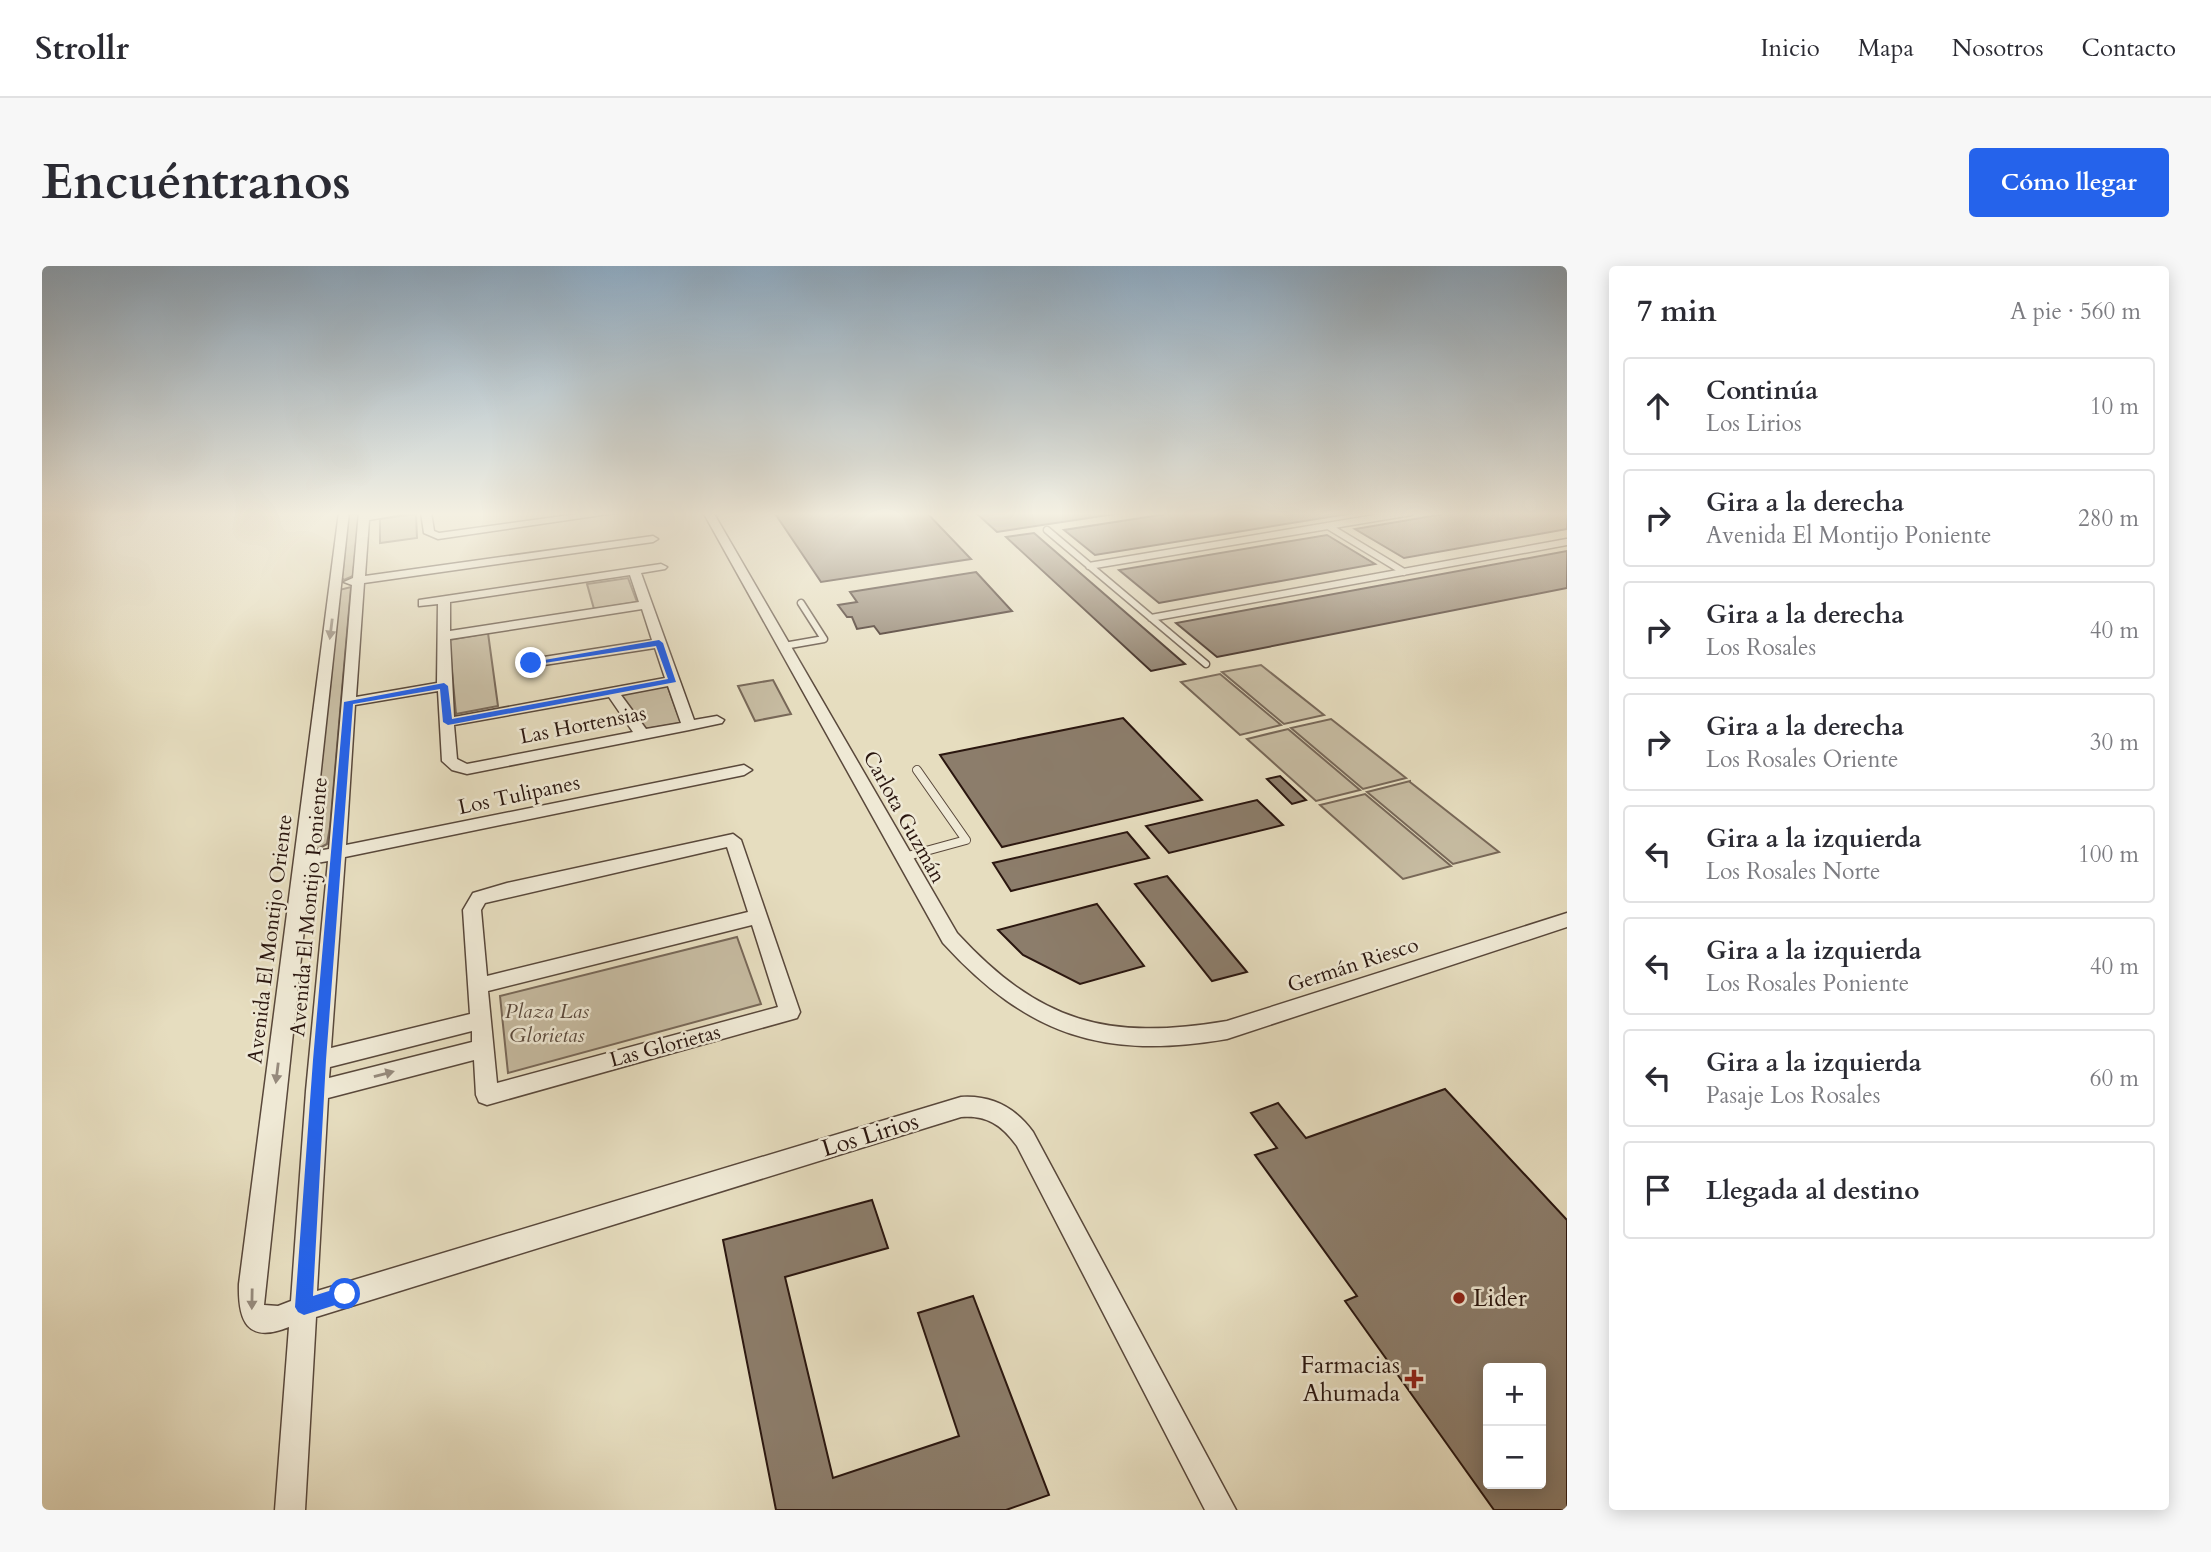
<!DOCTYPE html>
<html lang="es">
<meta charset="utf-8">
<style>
body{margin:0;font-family:Cardo,serif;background:#f7f7f7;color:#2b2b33}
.controls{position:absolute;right:21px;bottom:21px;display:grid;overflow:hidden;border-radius:7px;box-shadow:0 4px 18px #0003}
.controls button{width:63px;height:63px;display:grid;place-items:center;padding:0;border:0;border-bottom:2px solid #e1e1e2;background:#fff;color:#2b2b33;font:35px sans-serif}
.stop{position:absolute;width:21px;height:21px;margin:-16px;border:5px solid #2563eb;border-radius:50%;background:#fff}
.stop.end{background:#2563eb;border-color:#fff;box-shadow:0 2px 7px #0008}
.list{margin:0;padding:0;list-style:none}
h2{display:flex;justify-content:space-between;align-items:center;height:91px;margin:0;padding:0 28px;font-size:30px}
h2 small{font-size:23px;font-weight:400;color:#7c7c81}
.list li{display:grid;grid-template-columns:46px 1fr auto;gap:21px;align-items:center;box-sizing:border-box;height:98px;margin:0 14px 14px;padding:0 14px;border:2px solid #e1e1e2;border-radius:7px}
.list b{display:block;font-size:26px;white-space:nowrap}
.list p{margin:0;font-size:23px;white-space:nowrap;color:#7c7c81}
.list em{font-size:23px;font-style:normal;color:#7c7c81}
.icon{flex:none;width:38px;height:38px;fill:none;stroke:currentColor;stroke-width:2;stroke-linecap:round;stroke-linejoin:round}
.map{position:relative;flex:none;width:1525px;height:1244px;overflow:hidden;border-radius:7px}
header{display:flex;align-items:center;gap:42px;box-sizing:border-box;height:98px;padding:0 35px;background:#fff;border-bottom:2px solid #e1e1e2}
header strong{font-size:33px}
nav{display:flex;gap:38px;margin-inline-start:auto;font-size:24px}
.intro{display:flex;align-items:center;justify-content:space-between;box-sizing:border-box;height:168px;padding:0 42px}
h1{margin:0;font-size:49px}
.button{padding:18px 32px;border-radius:7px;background:#2563eb;color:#fff;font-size:24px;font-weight:700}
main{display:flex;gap:42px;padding:0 42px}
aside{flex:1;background:#fff;border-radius:7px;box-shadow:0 4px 18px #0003}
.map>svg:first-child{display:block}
.green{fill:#c6bba1;stroke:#786858;stroke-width:2}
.building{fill:#8c7d6b;stroke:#2a160f;stroke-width:2;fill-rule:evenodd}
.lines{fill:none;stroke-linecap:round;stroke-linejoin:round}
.service-far1-casing{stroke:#59483b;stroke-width:9}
.service-casing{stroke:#59483b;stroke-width:10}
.minor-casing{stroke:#59483b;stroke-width:3}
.service-far1{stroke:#efe9d5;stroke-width:6}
.service{stroke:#efe9d5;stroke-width:8}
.minor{fill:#efe9d5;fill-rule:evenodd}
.oneway{fill:#968a7c}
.route{fill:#2563eb}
.poi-dot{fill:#8f2418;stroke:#efe9d5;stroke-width:2.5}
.labels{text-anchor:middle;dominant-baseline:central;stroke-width:5;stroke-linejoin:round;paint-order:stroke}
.street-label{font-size:21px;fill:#2a160f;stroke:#efe9d5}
.park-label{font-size:21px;font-style:italic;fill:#59483b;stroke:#efe9d5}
.near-street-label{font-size:24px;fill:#2a160f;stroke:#efe9d5}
.near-poi-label{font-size:24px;fill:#2a160f;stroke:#efe9d5;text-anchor:start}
</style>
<header>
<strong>Strollr</strong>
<nav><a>Inicio</a><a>Mapa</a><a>Nosotros</a><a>Contacto</a></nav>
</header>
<div class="intro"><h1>Encuéntranos</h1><a class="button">Cómo llegar</a></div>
<main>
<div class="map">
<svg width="1525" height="1244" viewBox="0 0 1525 1244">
<rect width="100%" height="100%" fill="#e6ddbf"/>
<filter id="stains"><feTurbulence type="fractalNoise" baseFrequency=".00286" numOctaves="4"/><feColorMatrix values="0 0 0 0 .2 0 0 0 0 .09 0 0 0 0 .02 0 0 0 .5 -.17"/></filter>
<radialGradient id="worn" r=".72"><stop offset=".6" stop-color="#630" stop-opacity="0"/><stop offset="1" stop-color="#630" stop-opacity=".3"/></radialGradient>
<path class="green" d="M 307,246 L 317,246 L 311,310 L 302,314 L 300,312 Z
M 374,248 L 375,272 L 338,277 L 338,253 Z
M 586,312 L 595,336 L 552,343 L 545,318 Z
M 309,321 L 288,561 L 285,578 L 274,584 L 270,582 L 297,324 Z
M 446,367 L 456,440 L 414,448 L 407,374 Z
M 1219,399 L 1282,449 L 1242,458 L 1180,406 Z
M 1178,408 L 1239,459 L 1198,469 L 1139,416 Z
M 731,414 L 749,448 L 713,455 L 696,420 Z
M 625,419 L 639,457 L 603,463 L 578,428 Z
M 1289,453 L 1364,512 L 1321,523 L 1249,462 Z
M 1246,463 L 1318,524 L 1274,535 L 1205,473 Z
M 1368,515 L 1368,516 L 1457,586 L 1411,598 L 1325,526 Z
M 1323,528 L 1409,600 L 1361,613 L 1278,539 Z
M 695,671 L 719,738 L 466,807 L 458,730 Z"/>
<path class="building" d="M 732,246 L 884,246 L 929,293 L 779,316 Z
M 933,246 L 1086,246 L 955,266 Z
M 1137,246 L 1318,246 L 1053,289 L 1022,264 Z
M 1414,246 L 1525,246 L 1525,263 L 1362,292 L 1313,263 Z
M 992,267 L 1143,398 L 1109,405 L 964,271 Z
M 1285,269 L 1333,298 L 1117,337 L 1077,304 Z
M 1525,285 L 1525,322 L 1175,391 L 1134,357 Z
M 934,306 L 970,345 L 838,368 L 832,360 L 815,363 L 810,351 L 805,351 L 796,339 L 815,336 L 808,326 Z
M 1081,452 L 1160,534 L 960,581 L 898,489 Z
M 1238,510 L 1264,534 L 1250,538 L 1225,513 Z
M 1215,534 L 1241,559 L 1127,587 L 1104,560 Z
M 1085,566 L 1107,592 L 969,625 L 951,597 Z
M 1125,610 L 1205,706 L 1170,715 L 1093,618 Z
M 1055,638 L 1102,700 L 1038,718 L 981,689 L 956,664 Z
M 1403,823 L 1525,954 L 1525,1244 L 1452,1244 L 1303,1035 L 1315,1030 L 1213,889 L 1235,882 L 1209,847 L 1236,837 L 1264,872 ZM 1446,1102 L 1499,1102 L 1499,1218 L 1446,1218 Z
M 830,934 L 846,982 L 743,1011 L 791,1212 L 917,1170 L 876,1047 L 931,1030 L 1007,1229 L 964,1244 L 734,1244 L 681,974 Z"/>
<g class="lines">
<defs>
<path id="service-far1" d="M 1286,260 L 1362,306
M 1005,264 L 1164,398
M 1047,300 L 1369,246
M 1109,352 L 1525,276
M 742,380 L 782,373 L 759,337"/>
<path id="service" d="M 862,591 L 924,574 L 875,504"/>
<path id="minor" d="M 297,246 L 307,246 L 270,586 L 287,583 L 310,319 L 302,316 L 311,312 L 317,246 L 372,246 L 327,254 L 323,310 L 611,270 L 616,273 L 611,276 L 322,317 L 314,431 L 395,417 L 396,338 L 377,340 L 377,334 L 619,298 L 625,301 L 623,303 L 599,307 L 652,454 L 675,450 L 682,454 L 680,457 L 647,464 L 425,508 L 410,504 L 400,495 L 396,425 L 313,439 L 304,579 L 702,499 L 710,504 L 702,509 L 303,591 L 289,782 L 428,748 L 421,644 L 431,627 L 465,617 L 691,568 L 699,574 L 758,746 L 755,752 L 748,754 L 445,839 L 437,836 L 434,829 L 432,794 L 286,832 L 275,1025 L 919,831 C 949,829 973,841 991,866 L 1194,1244 L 1163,1244 L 975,880 C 960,859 945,849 919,851 L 274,1051 L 263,1244 L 233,1244 L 247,1061 C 205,1078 196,1055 197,1018 ZM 588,309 L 597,336 L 408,365 L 408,336 ZM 600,343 L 610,374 L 489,393 L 482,397 L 489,401 L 613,382 L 623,412 L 412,451 L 408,373 ZM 626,420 L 639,457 L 604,463 L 579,429 ZM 567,431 L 591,466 L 425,498 L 415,493 L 412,459 ZM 685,581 L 706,646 L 445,710 L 439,644 L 443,637 ZM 286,595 L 264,825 L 249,1035 L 236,1040 L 222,1039 L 269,598 ZM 710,659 L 736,741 L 455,817 L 446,725 ZM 430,765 L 430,776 L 287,812 L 288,801 Z
M 379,246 L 389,246 L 392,265 L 397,267 L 550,246 L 580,246 L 396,273 L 382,267 Z
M 661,246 L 671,246 L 915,667 C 998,757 1065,775 1185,755 L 1525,647 L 1525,661 L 1185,773 C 1062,794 986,770 901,677 Z"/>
</defs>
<use href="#service-far1" class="service-far1-casing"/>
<use href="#service" class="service-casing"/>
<use href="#minor" class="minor-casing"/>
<use href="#service-far1" class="service-far1"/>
<use href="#service" class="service"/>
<use href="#minor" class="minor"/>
</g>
<defs><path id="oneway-solid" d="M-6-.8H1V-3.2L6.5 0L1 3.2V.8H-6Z" transform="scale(1.75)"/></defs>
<g class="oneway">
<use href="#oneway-solid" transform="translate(289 363) rotate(97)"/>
<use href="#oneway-solid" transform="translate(235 807) rotate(97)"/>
<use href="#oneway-solid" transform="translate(342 808) rotate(-15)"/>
<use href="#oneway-solid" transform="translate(210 1033) rotate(91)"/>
</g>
<linearGradient id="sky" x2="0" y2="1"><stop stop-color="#8da9c0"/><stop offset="0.59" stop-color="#f4f0e2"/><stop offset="1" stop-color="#f4f0e2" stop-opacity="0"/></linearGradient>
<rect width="1525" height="420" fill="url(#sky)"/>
<path class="route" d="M 617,374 L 621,377 L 634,416 L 406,459 L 401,456 L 398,423 L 311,438 L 284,794 L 271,1030 L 303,1020 L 311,1028 L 309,1034 L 262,1049 L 256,1046 L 253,1041 L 271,794 L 302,436 L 402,417 L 406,420 L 410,453 L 626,413 L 614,380 L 489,399 L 485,397 Z"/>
<g class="poi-dot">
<circle cx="1417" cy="1032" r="7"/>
<path d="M1368.5 1102.5h7v7h7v7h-7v7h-7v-7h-7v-7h7z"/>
</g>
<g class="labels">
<g class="street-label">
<text transform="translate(541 459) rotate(-11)">Las Hortensias</text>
<text transform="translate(477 529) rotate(-12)">Los Tulipanes</text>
<text transform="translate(862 551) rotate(61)">Carlota Guzmán</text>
<text transform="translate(267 641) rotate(-85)">Avenida El Montijo Poniente</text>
<text transform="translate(228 673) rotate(-83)">Avenida El Montijo Oriente</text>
<text transform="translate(1311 699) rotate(-18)">Germán Riesco</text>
<text transform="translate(623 780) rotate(-15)">Las Glorietas</text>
</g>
<g class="park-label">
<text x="505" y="745">Plaza Las<tspan x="505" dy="24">Glorietas</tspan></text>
</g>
<g class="near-street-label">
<text transform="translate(828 869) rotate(-17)">Los Lirios</text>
</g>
<g class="near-poi-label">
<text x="1431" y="1032">Lider</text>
<text x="1358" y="1099" text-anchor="end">Farmacias<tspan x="1358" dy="28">Ahumada</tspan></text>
</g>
</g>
<rect width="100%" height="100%" filter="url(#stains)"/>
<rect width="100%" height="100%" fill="url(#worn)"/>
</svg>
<div class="controls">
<button>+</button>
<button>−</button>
</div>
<div class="stop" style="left:303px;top:1028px"></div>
<div class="stop end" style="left:489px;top:397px"></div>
</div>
<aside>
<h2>7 min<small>A pie · 560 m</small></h2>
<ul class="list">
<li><svg class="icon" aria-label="ahead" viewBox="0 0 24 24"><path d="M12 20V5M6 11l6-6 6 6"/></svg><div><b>Continúa</b><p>Los Lirios</p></div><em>10 m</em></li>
<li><svg class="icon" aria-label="right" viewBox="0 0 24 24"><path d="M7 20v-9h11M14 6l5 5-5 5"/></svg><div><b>Gira a la derecha</b><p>Avenida El Montijo Poniente</p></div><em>280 m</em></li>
<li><svg class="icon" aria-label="right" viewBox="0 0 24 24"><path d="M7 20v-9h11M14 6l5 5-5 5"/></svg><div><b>Gira a la derecha</b><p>Los Rosales</p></div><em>40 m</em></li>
<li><svg class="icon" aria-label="right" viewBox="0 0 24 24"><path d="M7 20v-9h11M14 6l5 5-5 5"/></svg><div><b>Gira a la derecha</b><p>Los Rosales Oriente</p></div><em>30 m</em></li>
<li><svg class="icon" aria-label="left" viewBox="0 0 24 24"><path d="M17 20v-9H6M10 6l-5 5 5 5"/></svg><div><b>Gira a la izquierda</b><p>Los Rosales Norte</p></div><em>100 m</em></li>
<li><svg class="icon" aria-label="left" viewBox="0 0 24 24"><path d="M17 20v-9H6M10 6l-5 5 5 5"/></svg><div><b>Gira a la izquierda</b><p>Los Rosales Poniente</p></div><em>40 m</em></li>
<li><svg class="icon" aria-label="left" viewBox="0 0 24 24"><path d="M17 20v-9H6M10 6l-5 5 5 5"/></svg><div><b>Gira a la izquierda</b><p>Pasaje Los Rosales</p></div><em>60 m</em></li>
<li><svg class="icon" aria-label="arrive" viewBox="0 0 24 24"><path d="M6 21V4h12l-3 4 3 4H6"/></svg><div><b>Llegada al destino</b></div></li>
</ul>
</aside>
</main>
